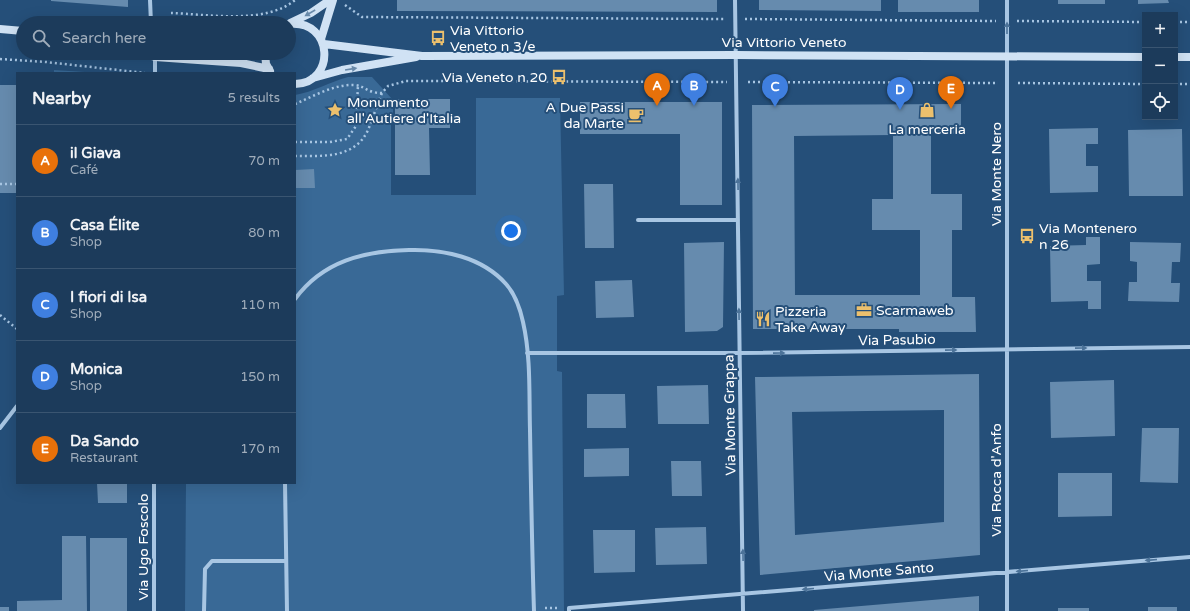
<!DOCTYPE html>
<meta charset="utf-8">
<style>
body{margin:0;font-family:"Varela Round",sans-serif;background:#254261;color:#f1f3f6}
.controls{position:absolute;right:12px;top:12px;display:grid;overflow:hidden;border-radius:0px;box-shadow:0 4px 16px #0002}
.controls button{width:36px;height:36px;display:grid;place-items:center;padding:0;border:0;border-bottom:1px solid #3a5571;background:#1c3b5b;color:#f1f3f6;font:20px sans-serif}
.you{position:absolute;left:511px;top:231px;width:14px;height:14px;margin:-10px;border:3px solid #fff;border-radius:50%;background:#1a73e8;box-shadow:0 0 0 6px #1a73e833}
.badge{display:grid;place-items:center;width:26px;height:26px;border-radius:50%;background:#ecc06d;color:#fff;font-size:13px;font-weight:700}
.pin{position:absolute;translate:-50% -33px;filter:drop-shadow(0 1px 2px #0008)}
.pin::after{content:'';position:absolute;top:21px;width:14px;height:12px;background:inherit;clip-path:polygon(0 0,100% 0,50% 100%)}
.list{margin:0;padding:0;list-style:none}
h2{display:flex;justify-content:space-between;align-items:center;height:52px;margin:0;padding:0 16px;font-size:17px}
h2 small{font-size:13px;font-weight:400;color:#a0adbb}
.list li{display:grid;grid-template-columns:26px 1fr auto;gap:12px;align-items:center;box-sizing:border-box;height:72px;padding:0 16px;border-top:1px solid #3a5571}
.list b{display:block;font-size:15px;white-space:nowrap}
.list p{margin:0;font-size:13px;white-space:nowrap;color:#a0adbb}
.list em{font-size:13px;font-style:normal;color:#a0adbb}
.icon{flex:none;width:22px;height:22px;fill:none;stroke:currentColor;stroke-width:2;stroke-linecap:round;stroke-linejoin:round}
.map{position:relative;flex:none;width:1190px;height:611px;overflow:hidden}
.search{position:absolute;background:#1c3b5b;box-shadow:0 4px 16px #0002;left:16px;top:16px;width:280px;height:44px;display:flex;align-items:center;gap:10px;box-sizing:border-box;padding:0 14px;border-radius:22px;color:#a0adbb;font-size:15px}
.panel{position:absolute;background:#1c3b5b;box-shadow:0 4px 16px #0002;left:16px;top:72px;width:280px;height:412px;border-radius:0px}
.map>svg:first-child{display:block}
.green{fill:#396996}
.building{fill:#668bae;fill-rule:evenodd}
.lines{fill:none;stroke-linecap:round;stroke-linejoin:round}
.path{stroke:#a8c6e3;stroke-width:2.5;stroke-dasharray:2 3;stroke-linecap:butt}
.street{stroke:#a8c6e3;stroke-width:4}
.secondary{stroke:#d0e2f4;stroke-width:8}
.oneway{fill:#698aaa}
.oneway2{fill:#4c7399}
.labels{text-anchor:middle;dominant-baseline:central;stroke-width:4;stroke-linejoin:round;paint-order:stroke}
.poi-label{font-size:14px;fill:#fff;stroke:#254f79;text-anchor:start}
.street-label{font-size:14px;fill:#fff;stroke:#254f79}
</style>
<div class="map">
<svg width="1190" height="611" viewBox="0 0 1190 611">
<rect width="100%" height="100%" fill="#254f79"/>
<path class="green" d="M 54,70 L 100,73 L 54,73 Z
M 348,77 L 372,77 L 393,100 L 393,120 L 391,120 L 391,195 L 476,195 L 476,98 L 560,98 L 564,295 L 557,296 L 557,371 L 562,372 L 564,611 L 185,611 L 186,483 L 295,483 L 295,95 C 313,92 330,82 348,77 Z"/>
<path class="building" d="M 51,0 L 128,0 L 128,7 L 51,1 Z
M 397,0 L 717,0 L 717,12 L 397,11 Z
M 759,0 L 881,0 L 881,11 L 759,10 Z
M 898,0 L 979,0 L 979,12 L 898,12 Z
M 1058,0 L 1105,0 L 1105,4 L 1058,4 Z
M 1138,0 L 1168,0 L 1169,3 L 1138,4 Z
M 0,85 L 17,85 L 17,193 L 0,193 Z
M 395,99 L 450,99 L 450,128 L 429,128 L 430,175 L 395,175 Z
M 580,102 L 722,102 L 722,205 L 680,205 L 680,134 L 580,134 Z
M 961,104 L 961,134 L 931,133 L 931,194 L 962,194 L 962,230 L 952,230 L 952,297 L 975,297 L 976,332 L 899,332 L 899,329 L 753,329 L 752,105 ZM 893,135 L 893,199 L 872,199 L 872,230 L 920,230 L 920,295 L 795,295 L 794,136 Z
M 1098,128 L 1098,144 L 1086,144 L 1086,166 L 1098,166 L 1098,192 L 1050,193 L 1049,129 Z
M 1182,129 L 1183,196 L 1129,196 L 1128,130 Z
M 314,169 L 315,188 L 295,188 L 295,170 Z
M 584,184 L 613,184 L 614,248 L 585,248 Z
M 1086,237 L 1100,237 L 1100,264 L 1087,265 L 1087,281 L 1101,281 L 1101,309 L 1088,309 L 1088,301 L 1051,302 L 1050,246 L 1086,245 Z
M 724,242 L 723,327 L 717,331 L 685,332 L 684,243 Z
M 1130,242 L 1181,243 L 1180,262 L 1172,262 L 1171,283 L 1180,283 L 1179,302 L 1128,301 L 1129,282 L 1137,282 L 1137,262 L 1130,261 Z
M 632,280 L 634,317 L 596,318 L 595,281 Z
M 979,374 L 980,555 L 760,575 L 755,377 ZM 944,410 L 944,522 L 795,535 L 792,412 Z
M 1114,380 L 1115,436 L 1051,438 L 1050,382 Z
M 708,385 L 709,424 L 658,424 L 657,386 Z
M 587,394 L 625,394 L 626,428 L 587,428 Z
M 1142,428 L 1179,428 L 1178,483 L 1140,482 Z
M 629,448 L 629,476 L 584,477 L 584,449 Z
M 671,461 L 701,461 L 702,496 L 672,496 Z
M 1058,473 L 1112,473 L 1112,516 L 1058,517 Z
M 97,483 L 127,483 L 127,503 L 98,503 Z
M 706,527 L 707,564 L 656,565 L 655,528 Z
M 593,530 L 635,530 L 635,572 L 594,573 Z
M 62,536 L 86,536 L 87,611 L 17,611 L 17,601 L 62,600 Z
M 90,538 L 127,538 L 127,611 L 90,611 Z
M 979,596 L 979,611 L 814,611 L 814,610 Z
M 0,607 L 9,607 L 9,611 L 0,611 Z
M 1148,607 L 1177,607 L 1177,611 L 1148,611 Z
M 1058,608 L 1089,608 L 1089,611 L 1058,611 Z"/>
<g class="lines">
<path class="path" d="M 345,5 L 362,17 L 724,19
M 171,13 C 207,14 265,25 295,0
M 745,19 L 996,21
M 1017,21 L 1145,22
M 1175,22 L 1190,22
M 0,59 L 46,62 L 145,73
M 748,82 L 997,83
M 1018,83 L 1145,84
M 1175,84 L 1190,84
M 295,104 C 314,96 334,84 355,85 C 365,86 367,93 382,93 L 388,86 L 406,81 L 727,82
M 295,142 L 330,142 L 347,139 L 356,126 L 358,85
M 295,156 C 322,156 355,159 368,130 C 373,118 377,105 382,93
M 0,184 L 17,184
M 0,315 L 17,329
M 545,608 L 558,608"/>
<path class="street" d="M 150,0 L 151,23
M 735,0 L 743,611
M 155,57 L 155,73
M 638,220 L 738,220
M 295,299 C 323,261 364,251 409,250 C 443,249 482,257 506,284 C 515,294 520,308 523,322 C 531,357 529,394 530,430 C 531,490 532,551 534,611
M 527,353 L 740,353 L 1190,347
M 0,428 L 17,406
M 285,483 L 287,611
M 154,611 L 154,483
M 204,611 L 205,569 L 212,561 L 286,561
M 569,611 L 569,608 L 1190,557
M 1007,611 L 1007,0"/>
<path class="secondary" d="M 290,23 L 311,13 L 330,0
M 289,24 C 333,19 337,83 295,84
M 0,29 L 23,31
M 321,39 L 333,0
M 324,44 L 422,56 L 736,55 L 1145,57
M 140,53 L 155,57 L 241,63 L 269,69
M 265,53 L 266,64 L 270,71
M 1175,57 L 1190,57
M 313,78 L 342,70 L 416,57"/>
</g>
<defs><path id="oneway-solid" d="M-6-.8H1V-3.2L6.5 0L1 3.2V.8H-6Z"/></defs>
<g class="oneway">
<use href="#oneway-solid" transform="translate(310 13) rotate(150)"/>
<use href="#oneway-solid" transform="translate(351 69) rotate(-9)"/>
</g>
<g class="oneway2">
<use href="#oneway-solid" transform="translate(1007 28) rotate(-90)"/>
<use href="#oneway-solid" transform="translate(738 184) rotate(-91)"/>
<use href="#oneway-solid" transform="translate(739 314) rotate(-91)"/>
<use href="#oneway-solid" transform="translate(1081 348) rotate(-1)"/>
<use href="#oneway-solid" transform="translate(951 350) rotate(-1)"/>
<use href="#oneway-solid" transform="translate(779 353) rotate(-1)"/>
<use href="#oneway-solid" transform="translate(743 555) rotate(-91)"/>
<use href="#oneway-solid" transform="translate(1151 560) rotate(175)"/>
<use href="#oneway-solid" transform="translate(1022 571) rotate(175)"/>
<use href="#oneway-solid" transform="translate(808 589) rotate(175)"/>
</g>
<defs>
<symbol id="bus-bare" viewBox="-9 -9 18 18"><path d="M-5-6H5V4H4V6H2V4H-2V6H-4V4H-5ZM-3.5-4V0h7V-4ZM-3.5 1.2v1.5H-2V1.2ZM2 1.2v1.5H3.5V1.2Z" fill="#ecc06d" stroke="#254f79" stroke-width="2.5" paint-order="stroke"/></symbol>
<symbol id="sight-bare" viewBox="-9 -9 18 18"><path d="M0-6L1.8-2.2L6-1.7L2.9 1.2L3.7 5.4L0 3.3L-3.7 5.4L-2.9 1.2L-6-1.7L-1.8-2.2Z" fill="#ecc06d" stroke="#254f79" stroke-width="2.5" paint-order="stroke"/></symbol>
<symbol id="shop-bare" viewBox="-9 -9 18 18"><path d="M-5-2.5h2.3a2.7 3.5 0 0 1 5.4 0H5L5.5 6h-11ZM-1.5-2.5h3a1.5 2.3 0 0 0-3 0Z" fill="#ecc06d" stroke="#254f79" stroke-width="2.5" paint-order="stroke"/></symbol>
<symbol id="cafe-bare" viewBox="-9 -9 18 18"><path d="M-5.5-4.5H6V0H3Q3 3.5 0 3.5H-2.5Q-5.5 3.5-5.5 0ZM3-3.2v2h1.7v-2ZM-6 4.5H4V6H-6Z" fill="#ecc06d" stroke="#254f79" stroke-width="2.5" paint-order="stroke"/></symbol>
<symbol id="office-bare" viewBox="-9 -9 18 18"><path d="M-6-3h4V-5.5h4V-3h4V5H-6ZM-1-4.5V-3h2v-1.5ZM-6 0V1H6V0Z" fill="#ecc06d" stroke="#254f79" stroke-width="2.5" paint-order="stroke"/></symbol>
<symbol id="restaurant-bare" viewBox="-9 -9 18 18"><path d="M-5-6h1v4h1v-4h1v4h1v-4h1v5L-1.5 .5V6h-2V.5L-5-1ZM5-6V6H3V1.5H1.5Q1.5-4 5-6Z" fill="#ecc06d" stroke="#254f79" stroke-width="2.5" paint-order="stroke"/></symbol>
</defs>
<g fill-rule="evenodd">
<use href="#bus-bare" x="427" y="27" width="22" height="22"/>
<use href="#bus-bare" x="548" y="66" width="22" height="22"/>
<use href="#sight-bare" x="324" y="99" width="22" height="22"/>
<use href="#shop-bare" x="916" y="99" width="22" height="22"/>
<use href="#cafe-bare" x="625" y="104" width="22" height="22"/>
<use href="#bus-bare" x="1016" y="225" width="22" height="22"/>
<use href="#office-bare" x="853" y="299" width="22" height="22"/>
<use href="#restaurant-bare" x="752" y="308" width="22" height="22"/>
</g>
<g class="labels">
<g class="poi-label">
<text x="450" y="30">Via Vittorio<tspan x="450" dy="16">Veneto n 3/e</tspan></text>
<text x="547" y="77" text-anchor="end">Via Veneto n 20</text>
<text x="347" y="102">Monumento<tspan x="347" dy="16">all'Autiere d'Italia</tspan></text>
<text x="624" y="107" text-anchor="end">A Due Passi<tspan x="624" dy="16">da Marte</tspan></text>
<text x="927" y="129" text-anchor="middle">La merceria</text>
<text x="1039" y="228">Via Montenero<tspan x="1039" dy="16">n 26</tspan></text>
<text x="876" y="310">Scarmaweb</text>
<text x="775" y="311">Pizzeria<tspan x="775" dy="16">Take Away</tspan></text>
</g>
<g class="street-label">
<text x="784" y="42">Via Vittorio Veneto</text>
<text transform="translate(996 174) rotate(-90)">Via Monte Nero</text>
<text transform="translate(897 340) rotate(-1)">Via Pasubio</text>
<text transform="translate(730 415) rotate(-91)">Via Monte Grappa</text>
<text transform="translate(996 480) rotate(-90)">Via Rocca d'Anfo</text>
<text transform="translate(143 547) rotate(-90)">Via Ugo Foscolo</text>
<text transform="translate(879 572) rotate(-5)">Via Monte Santo</text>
</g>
</g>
</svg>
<div class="controls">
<button>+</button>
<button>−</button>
<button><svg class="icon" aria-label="locate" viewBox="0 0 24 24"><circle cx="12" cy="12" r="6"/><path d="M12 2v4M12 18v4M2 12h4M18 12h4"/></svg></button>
</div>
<div class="you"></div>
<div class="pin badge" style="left:657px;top:106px;background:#e8710a">A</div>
<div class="pin badge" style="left:694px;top:106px;background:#3f7fe0">B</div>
<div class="pin badge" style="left:775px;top:107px;background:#3f7fe0">C</div>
<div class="pin badge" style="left:900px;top:110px;background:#3f7fe0">D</div>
<div class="pin badge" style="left:951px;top:109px;background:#e8710a">E</div>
<div class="search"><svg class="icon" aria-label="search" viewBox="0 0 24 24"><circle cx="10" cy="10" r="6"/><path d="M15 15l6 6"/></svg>Search here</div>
<section class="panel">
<h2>Nearby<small>5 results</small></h2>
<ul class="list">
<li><span class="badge" style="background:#e8710a">A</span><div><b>il Giava</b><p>Café</p></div><em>70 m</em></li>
<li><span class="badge" style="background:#3f7fe0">B</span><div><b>Casa Élite</b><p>Shop</p></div><em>80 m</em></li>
<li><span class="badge" style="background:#3f7fe0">C</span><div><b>I fiori di Isa</b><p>Shop</p></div><em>110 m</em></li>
<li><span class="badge" style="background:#3f7fe0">D</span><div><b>Monica</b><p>Shop</p></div><em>150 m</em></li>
<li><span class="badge" style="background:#e8710a">E</span><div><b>Da Sando</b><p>Restaurant</p></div><em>170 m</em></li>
</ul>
</section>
</div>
